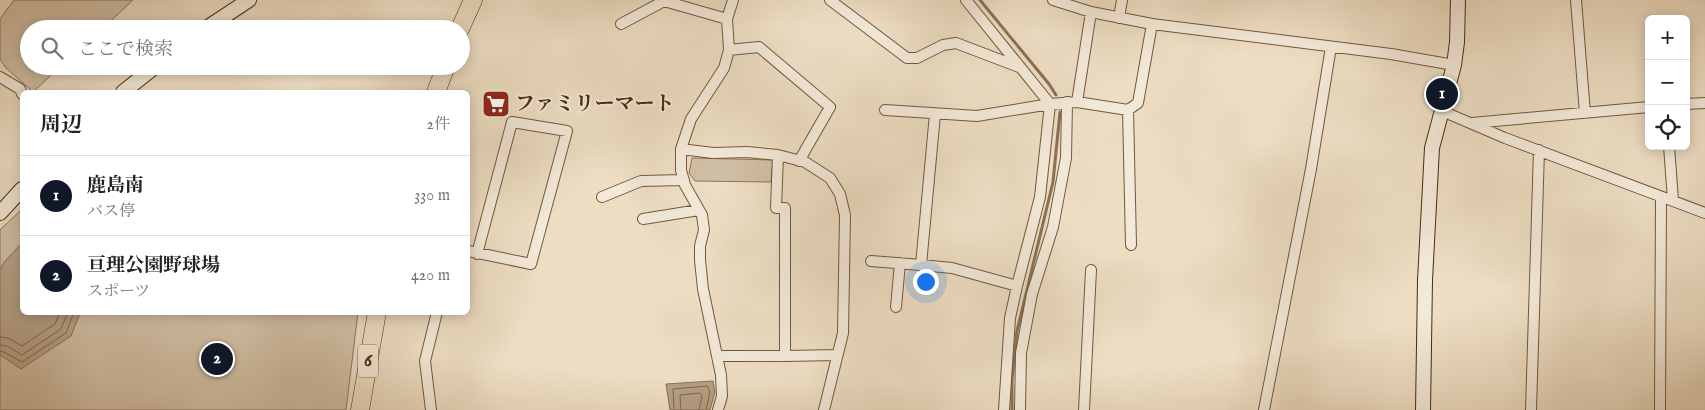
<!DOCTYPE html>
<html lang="ja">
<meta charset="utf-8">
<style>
body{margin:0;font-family:"IM FELL English","Noto Serif JP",serif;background:#f6f6f6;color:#222}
.controls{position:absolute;right:15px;top:15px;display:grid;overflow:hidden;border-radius:8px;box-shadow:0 2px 12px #0003}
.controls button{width:45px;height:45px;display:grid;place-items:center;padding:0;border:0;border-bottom:1px solid #e0e0e0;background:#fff;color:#222;font:25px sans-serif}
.you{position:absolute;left:925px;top:281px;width:18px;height:18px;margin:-12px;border:4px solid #fff;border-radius:50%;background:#1a73e8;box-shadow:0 0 0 8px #1a73e833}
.badge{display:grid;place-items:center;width:32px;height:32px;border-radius:50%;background:#111827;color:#fff;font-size:16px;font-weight:700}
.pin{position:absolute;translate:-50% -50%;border:2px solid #fff;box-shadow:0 1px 5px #0006}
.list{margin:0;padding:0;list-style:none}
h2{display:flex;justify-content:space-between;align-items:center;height:65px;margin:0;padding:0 20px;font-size:21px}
h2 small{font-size:16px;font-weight:400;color:#767676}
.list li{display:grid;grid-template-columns:32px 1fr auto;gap:15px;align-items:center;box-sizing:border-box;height:80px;padding:0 20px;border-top:1px solid #e0e0e0}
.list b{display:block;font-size:19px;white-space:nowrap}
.list p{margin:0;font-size:16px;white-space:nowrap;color:#767676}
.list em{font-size:16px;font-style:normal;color:#767676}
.icon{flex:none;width:28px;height:28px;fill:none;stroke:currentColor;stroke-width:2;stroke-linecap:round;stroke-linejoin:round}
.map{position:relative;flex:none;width:1705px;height:410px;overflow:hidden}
.search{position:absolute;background:#fff;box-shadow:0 2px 12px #0003;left:20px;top:20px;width:450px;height:55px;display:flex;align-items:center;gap:12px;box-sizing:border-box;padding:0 18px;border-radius:28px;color:#767676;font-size:19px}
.panel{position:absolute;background:#fff;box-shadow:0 2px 12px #0003;left:20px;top:90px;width:450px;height:225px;border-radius:8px}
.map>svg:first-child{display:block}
.green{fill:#d1bfa5;stroke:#8c755a}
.water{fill:#b5a086;stroke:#897157}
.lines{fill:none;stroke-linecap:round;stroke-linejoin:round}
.shore{stroke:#7e664b;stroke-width:1}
.stream{stroke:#897157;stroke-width:3}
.street-casing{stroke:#71583d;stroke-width:12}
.secondary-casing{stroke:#482b10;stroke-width:16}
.highway-casing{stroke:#482b10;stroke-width:19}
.street{stroke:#f3e9d8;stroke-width:10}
.secondary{stroke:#f3e9d8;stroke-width:14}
.highway{stroke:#edddc3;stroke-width:18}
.labels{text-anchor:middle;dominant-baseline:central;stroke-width:4;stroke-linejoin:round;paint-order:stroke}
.shield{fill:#f3e9d8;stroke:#7b644c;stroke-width:1}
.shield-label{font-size:19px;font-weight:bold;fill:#482b10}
.poi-label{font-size:20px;font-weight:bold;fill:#482b10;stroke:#f3e9d8;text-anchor:start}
</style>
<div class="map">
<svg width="1705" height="410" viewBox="0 0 1705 410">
<rect width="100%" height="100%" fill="#edddc3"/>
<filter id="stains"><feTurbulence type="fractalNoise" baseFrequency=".004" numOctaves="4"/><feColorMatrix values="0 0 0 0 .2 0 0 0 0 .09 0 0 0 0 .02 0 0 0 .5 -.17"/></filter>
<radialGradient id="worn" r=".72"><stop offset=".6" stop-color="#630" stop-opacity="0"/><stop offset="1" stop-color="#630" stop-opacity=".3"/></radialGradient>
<path class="green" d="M 14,0 L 133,0 L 102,29 L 29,29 L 29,66 L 61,66 L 33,92 L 5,67 L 0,59 L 0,19 Z
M 692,158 L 773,160 L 771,182 L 695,181 L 689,173 Z
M 22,209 L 22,312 L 358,313 L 346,410 L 0,410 L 0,230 Z"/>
<path class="water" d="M 22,243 L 22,312 L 80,313 L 71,336 L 21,369 L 0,355 L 0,269 L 5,261 Z
M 713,381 L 715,392 L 710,410 L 670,410 L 666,384 Z"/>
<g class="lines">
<path class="shore" d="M 0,337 L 8,338 L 22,346 L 55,324 L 60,312
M 0,345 L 7,346 L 22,355 L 61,329 L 68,312
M 0,351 L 4,352 L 22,362 L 66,333 L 74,312
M 674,410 L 673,389 L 707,386 L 710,392 L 706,410
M 681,410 L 680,395 L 700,393 L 702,396 L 699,410"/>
<path class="stream" d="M 980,0 L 1049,84 L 1056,95
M 1012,410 L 1012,380 L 1017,331 L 1053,182 L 1060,112"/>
<defs>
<path id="street" d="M 830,0 L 907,58 L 917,58 L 943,45 L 956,43 L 1019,67
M 966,0 L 1050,104 L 1040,197 L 1017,286 L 1010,318 L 1004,410
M 1053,0 L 1091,12 L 1077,102
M 1576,0 L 1585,113
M 1091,12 L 1152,24
M 1119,18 L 1122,0
M 621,24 L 664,1 L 727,19
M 729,50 L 759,47 L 830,107 L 799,161
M 0,77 L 20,89 L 22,94
M 1686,104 L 1705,103
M 885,110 L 977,116 L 1050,104 L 1077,102 L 1128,110 L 1138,103 L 1152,24 L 1391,54 L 1454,65
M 1128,110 L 1131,245
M 1442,111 L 1505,138 L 1705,213
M 935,114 L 921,265 L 952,268 L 1017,286
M 1472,123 L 1649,107
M 1669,146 L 1673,200
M 681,149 L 713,153 L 747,152 L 778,155 L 805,162 L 830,178 L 840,194 L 845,215 L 843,333 L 824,410
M 602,197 L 641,181 L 684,180
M 643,219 L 699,210
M 468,251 L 531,264 L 567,131 L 512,122 L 477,254
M 871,261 L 921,265
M 896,307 L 900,263
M 718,356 L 785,356 L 785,208 L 776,208 L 778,155
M 785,356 L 837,355
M 431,410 L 425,361 L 437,312
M 718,410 L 722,396 L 721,375 L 703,289 L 700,260 L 700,246 L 704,230 L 702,215 L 685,185 L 681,170 L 681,149 L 691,119 L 724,68 L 729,50 L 727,19 L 733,0
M 1020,410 L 1021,353 L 1032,294 L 1053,227 L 1066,158 L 1067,102
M 1084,410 L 1091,270
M 1264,410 L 1311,169 L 1331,47
M 1531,410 L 1539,150
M 1660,410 L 1661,197"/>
<path id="secondary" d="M 205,29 L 249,0
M 123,92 L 156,66
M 0,213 L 22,189
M 1423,410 L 1425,280 L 1432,148 L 1454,65 L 1457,42 L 1458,0"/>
<path id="highway" d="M 460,29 L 473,0
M 436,92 L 446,66
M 360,410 L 377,312"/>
</defs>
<use href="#street" class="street-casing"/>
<use href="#secondary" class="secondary-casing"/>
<use href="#highway" class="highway-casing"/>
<use href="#street" class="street"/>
<use href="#secondary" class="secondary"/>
<use href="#highway" class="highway"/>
</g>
<defs>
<symbol id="supermarket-square" viewBox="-11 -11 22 22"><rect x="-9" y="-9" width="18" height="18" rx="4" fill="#8f2418" stroke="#f3e9d8"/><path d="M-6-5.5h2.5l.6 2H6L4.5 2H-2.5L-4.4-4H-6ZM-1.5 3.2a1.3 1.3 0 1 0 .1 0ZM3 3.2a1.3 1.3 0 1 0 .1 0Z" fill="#fff"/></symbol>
</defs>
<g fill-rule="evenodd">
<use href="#supermarket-square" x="480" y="88" width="32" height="32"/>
</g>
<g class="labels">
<rect class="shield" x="358" y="344.5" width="20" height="33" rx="4"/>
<g class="shield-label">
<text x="368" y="361">6</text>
</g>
<g class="poi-label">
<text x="515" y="104">ファミリーマート</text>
</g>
</g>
<rect width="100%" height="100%" filter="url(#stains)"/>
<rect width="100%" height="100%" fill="url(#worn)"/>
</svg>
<div class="controls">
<button>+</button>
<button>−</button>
<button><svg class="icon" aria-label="locate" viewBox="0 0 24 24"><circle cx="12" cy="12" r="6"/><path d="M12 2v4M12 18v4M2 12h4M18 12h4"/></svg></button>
</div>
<div class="you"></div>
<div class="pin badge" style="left:1442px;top:94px">1</div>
<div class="pin badge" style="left:217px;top:359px">2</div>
<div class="search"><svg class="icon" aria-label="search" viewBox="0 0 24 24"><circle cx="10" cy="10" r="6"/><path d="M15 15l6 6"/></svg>ここで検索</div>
<section class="panel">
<h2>周辺<small>2件</small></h2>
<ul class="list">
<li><span class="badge">1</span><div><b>鹿島南</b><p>バス停</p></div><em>330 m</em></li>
<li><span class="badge">2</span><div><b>亘理公園野球場</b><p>スポーツ</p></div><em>420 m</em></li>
</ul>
</section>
</div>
